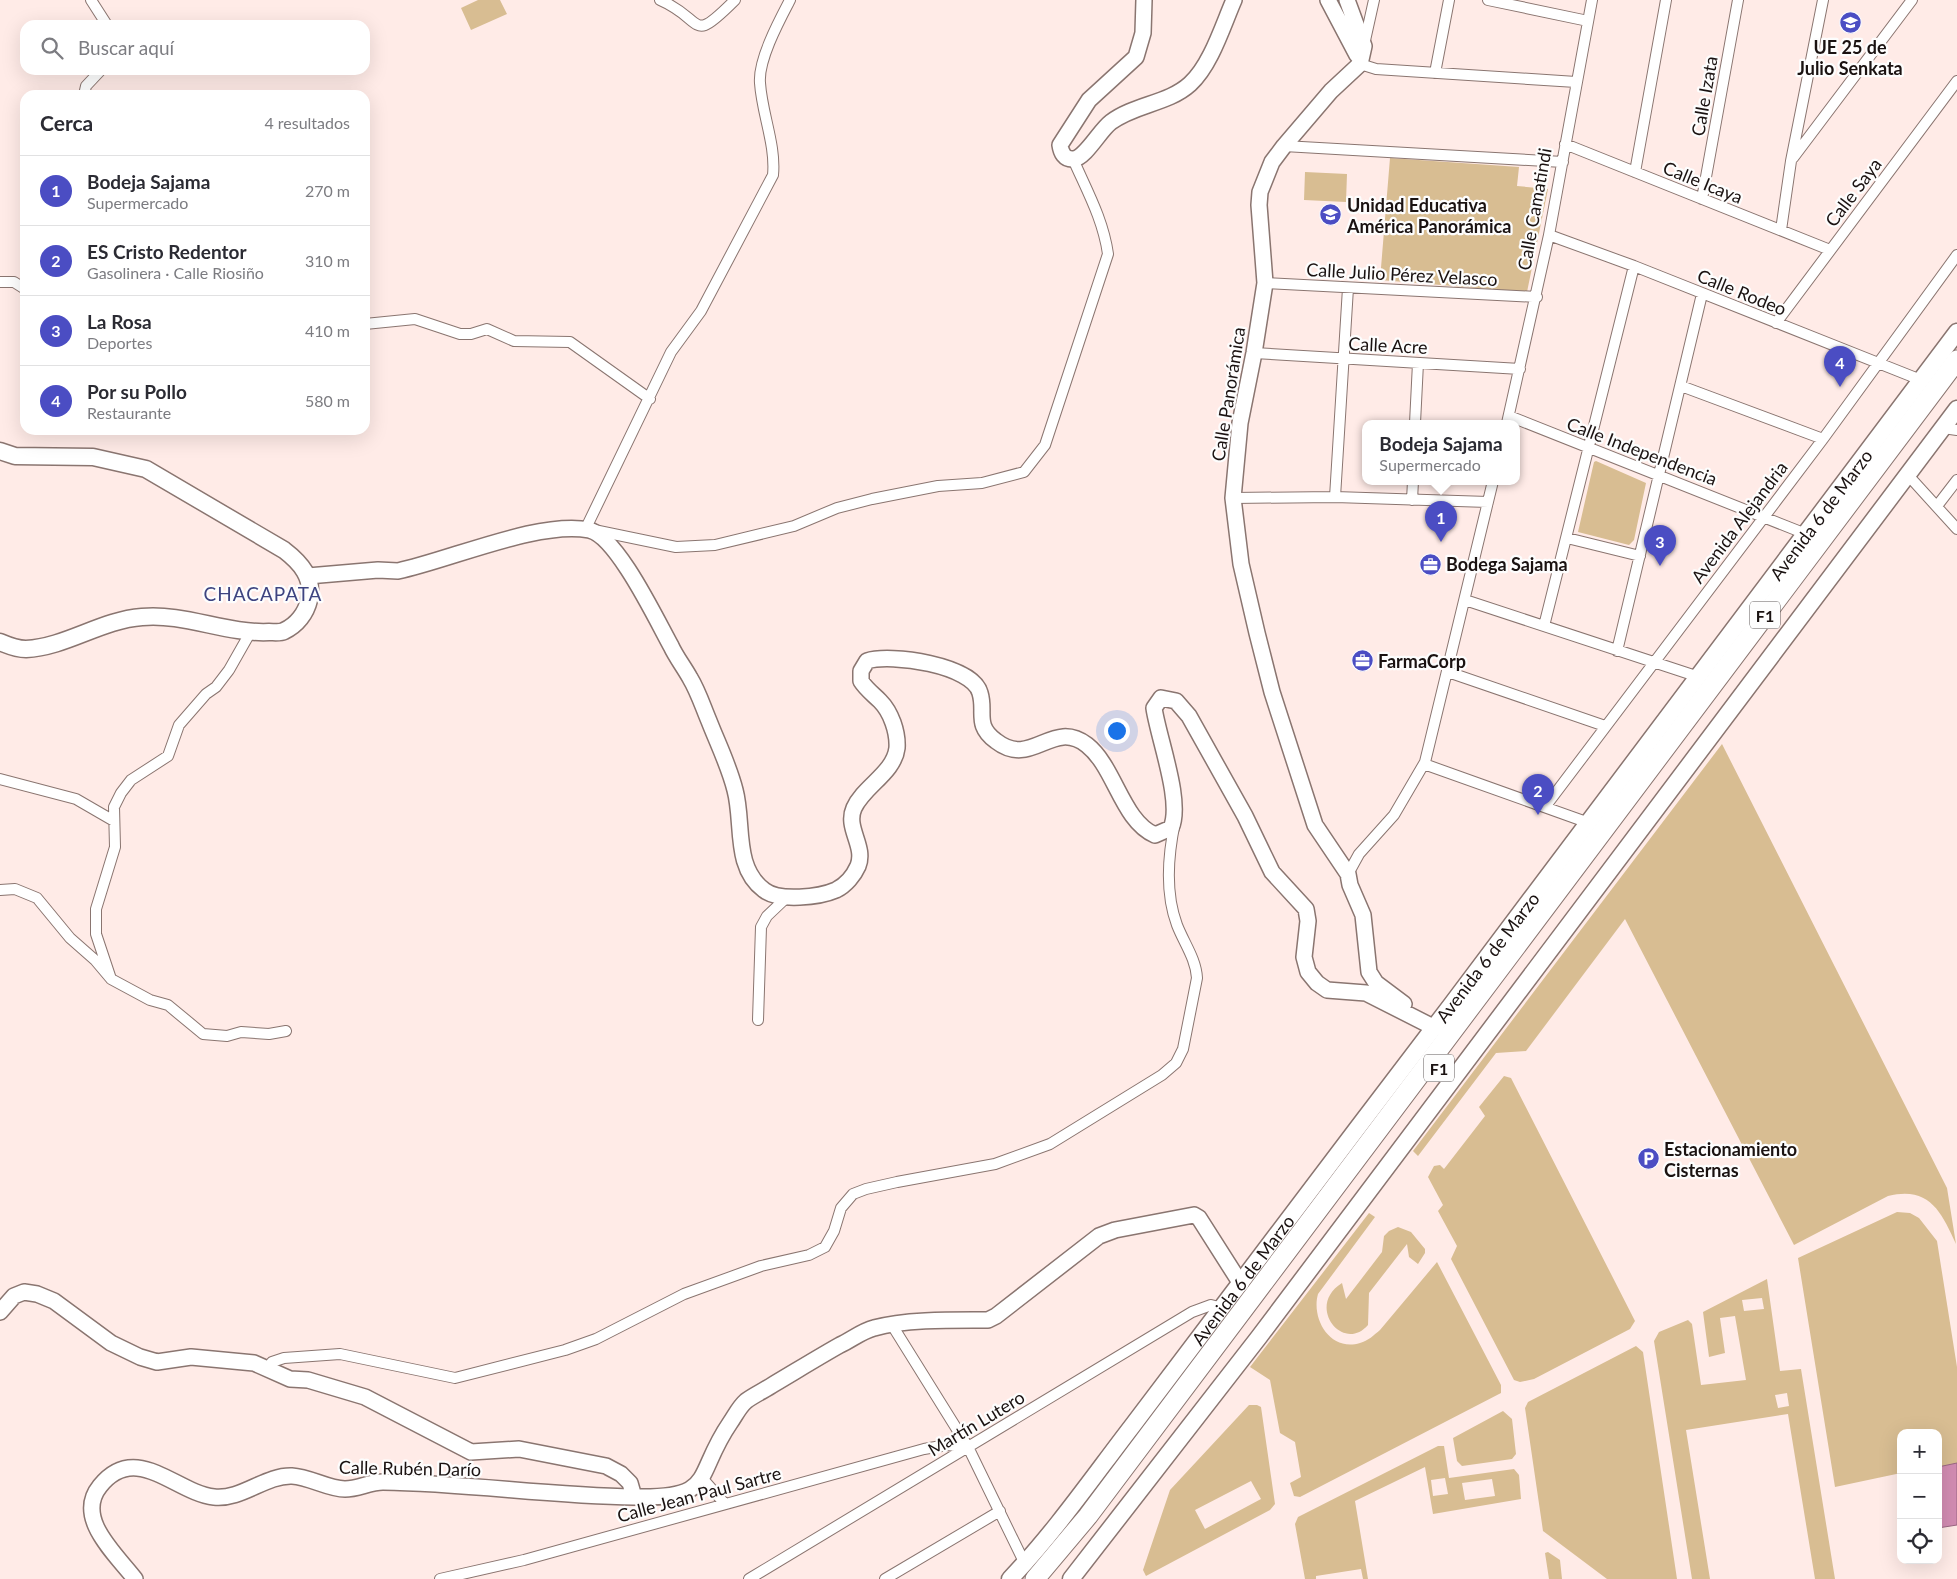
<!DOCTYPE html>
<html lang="es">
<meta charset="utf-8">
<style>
body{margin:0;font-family:Lato,sans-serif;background:#f7f7f7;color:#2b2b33}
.controls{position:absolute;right:15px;bottom:15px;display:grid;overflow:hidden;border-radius:10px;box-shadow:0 5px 20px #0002}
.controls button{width:45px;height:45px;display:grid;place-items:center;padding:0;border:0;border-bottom:1px solid #e1e1e2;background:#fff;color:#2b2b33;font:25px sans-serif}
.you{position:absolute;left:1116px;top:730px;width:18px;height:18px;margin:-12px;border:4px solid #fff;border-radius:50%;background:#1a73e8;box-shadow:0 0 0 8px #1a73e833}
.badge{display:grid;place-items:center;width:32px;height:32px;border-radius:50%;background:#4b4dc3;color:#fff;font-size:16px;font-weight:700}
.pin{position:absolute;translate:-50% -41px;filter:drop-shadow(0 1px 2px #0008)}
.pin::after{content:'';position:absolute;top:26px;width:18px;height:15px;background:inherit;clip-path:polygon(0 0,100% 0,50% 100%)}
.popup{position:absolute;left:1362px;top:420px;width:158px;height:65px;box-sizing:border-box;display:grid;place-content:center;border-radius:10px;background:#fff;filter:drop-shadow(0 1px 4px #0005);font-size:16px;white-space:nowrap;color:#7c7c81}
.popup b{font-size:19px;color:#2b2b33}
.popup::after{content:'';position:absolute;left:50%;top:100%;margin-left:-10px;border:10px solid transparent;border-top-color:#fff}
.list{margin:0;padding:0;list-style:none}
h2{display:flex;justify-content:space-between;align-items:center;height:65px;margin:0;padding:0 20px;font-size:21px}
h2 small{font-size:16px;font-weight:400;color:#7c7c81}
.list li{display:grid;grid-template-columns:32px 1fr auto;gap:15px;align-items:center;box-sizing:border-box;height:70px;padding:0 20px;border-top:1px solid #e1e1e2}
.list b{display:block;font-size:19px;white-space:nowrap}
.list p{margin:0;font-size:16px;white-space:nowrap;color:#7c7c81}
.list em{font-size:16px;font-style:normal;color:#7c7c81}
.icon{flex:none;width:28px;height:28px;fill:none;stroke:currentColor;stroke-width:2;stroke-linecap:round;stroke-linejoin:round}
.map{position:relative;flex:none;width:1957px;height:1579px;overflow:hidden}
.search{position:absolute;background:#fff;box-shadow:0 5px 20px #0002;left:20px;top:20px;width:350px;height:55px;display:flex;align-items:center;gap:12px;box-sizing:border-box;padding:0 18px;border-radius:15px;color:#7c7c81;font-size:19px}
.panel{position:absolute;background:#fff;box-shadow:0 5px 20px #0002;left:20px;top:90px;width:350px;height:345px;border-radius:15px}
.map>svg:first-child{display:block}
.green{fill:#d8bd92;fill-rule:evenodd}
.water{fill:#d28cb2;stroke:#9b6782}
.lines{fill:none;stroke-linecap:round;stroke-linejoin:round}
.street-casing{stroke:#8a7570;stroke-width:12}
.secondary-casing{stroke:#8a7570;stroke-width:18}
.primary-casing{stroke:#8a7570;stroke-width:19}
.highway-casing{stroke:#8a7570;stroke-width:21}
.street{stroke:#fff;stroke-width:10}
.secondary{stroke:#fff;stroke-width:15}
.primary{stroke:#fff;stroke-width:16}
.highway{stroke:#fff;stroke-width:19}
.labels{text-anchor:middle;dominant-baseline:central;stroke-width:4.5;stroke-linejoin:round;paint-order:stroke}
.shield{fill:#fdfdfd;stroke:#5e5858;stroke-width:1}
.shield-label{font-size:16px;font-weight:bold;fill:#1a1211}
.poi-label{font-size:18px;font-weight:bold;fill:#1a1211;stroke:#fdfdfd;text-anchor:start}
.street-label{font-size:18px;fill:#1a1211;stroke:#fdfdfd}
.neighbourhood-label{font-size:19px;letter-spacing:1px;fill:#3e4480;stroke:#fdfdfd}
</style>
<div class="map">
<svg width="1957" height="1579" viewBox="0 0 1957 1579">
<rect width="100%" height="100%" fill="#ffebe7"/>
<path class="green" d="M 478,0 L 500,0 L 507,14 L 471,30 L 461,8 Z
M 1390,158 L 1519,167 L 1517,186 L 1548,189 L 1527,292 L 1380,280 Z
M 1305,172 L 1347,174 L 1346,202 L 1304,200 Z
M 1596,461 L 1646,483 L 1634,540 L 1629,545 L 1578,532 L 1594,462 Z
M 1722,744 L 1947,1188 L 1956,1244 C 1941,1211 1929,1186 1888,1196 L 1794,1245 L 1625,919 L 1526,1051 L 1496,1053 L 1418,1156 L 1413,1151 Z
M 1504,1076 L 1511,1078 L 1635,1321 L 1630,1329 L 1534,1379 L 1520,1382 L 1514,1380 L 1451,1259 L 1457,1246 L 1438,1211 L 1443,1205 L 1428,1177 L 1434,1166 L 1440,1165 L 1444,1169 L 1485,1116 L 1479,1107 Z
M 1897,1212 L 1910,1213 L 1919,1218 L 1937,1241 L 1957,1367 L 1957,1464 L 1938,1467 L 1938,1433 L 1901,1433 L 1901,1473 L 1835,1487 L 1798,1258 Z
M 1369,1213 L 1375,1217 L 1318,1294 C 1311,1319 1330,1352 1360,1343 C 1368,1341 1374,1335 1380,1330 L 1437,1262 L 1501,1385 L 1501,1393 L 1300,1497 L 1294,1496 L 1290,1483 L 1301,1477 L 1295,1442 L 1280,1433 L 1270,1380 L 1250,1367 Z
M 1398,1227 L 1411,1232 L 1425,1249 L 1425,1253 L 1418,1264 L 1409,1257 L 1407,1244 L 1369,1293 L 1368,1325 C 1343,1354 1305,1306 1342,1283 L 1346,1299 L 1382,1252 L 1384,1236 L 1389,1231 Z
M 1767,1279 L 1780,1371 L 1801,1369 L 1835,1579 L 1815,1579 L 1788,1414 L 1686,1430 L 1710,1579 L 1692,1579 L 1654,1341 L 1659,1332 L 1688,1320 L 1692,1324 L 1701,1385 L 1746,1380 L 1735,1316 L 1720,1318 L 1725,1353 L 1709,1357 L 1703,1312 ZM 1762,1298 L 1764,1309 L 1744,1311 L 1742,1300 ZM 1787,1393 L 1789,1406 L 1778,1408 L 1775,1395 Z
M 1636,1346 L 1643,1352 L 1677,1579 L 1607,1579 L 1543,1531 L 1525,1408 L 1528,1402 Z
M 1249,1405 L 1257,1405 L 1261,1407 L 1275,1504 L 1270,1510 L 1146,1576 L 1143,1570 L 1170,1490 ZM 1251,1481 L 1261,1499 L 1205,1529 L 1195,1510 Z
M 1503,1411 L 1512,1419 L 1516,1454 L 1512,1459 L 1462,1466 L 1457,1461 L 1453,1438 Z
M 1438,1446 L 1444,1446 L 1449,1478 L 1514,1469 L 1519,1475 L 1521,1499 L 1433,1514 L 1425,1467 L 1355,1501 L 1368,1579 L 1363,1579 L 1361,1569 L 1316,1576 L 1316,1579 L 1305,1579 L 1295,1524 L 1298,1517 ZM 1445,1478 L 1448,1494 L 1433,1496 L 1431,1480 ZM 1492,1479 L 1495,1496 L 1465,1500 L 1462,1483 Z
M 1548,1552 L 1560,1560 L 1562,1579 L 1549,1579 L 1545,1553 Z"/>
<path class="water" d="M 1957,1463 L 1957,1525 L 1938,1528 L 1938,1467 Z"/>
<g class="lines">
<defs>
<path id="street" d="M 91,0 L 107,25
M 660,0 C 706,20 689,46 735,0
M 1488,0 L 1588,21
M 1364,45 L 1374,0
M 1360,64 L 1376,69 L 1576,82
M 1435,73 L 1449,0
M 84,95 L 86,86 L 101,70
M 1565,144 L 1830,250
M 1284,146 L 1563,162
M 1793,158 L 1912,0
M 1635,172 L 1666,0
M 1702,199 L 1738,0
M 1781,230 L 1791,161 L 1823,0
M 1549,235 L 1634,266 L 1921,380
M 0,282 L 14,282 L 25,289
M 1265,283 L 1537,297
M 1776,323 L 1957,81
M 365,324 L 415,319 L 460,334 L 471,334 L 487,329 L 514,341 L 570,342 L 650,399
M 1254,353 L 1520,369
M 1681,386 L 1823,439
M 1509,416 L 1806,534
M 1415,423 L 1418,363
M 1507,423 L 1549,235 L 1592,0
M 1943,428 L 1957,430
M 1907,474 L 1957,529
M 1335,497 L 1348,288
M 1233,498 L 1335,497 L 1488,502
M 1412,500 L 1413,481
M 1937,506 L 1957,480
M 585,530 L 671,352 L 701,311 L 773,175 C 776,145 762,114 760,83 C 758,60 779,21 790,0
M 594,530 L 676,547 L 715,545 L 794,526 L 837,508 L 872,499 L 938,486 L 982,483 L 1024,472 L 1045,445 L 1108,254 C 1103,219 1087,191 1073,159
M 1567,538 L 1640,556
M 1465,600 L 1699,677
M 1544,626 L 1634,266
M 1617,651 L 1702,294
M 1448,672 L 1605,726
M 1424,764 L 1589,823
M 0,779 L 76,799 L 114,821
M 1545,807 L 1823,439 L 1957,255
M 1348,874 L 1359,854 L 1394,815 L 1425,762 L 1493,481
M 0,890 L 15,889 L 37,898 L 70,938 L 95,960 L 111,979 L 150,1000 L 168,1005 L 203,1034 L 227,1036 L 241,1032 L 269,1034 L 286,1031
M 111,979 L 96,934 L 96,909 L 115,847 L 114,807 L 121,793 L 131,780 L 168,756 L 179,725 L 206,694 L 216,687 L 229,670 L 250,633
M 758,1020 L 761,927 L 767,916 L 787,897
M 892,1325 L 968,1447 L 1025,1564
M 267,1369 L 272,1362 L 284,1358 L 340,1354 L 455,1378 L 565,1350 L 596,1339 L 684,1294 L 761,1266 L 809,1255 L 825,1247 L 834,1231 L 841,1208 L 853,1194 L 866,1189 L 897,1182 L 995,1164 L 1050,1144 L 1162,1075 L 1176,1063 L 1183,1049 L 1197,978 C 1196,959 1184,943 1177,925 C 1165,893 1168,855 1175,822
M 703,1479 L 725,1504
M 440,1579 L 524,1560 L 924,1449 L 947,1445 L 968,1447
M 749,1579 L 1192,1312 L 1211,1305 L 1223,1308
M 885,1579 L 1000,1511"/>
<path id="secondary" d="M 1144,0 L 1143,33 L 1136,57 L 1089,100 L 1060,145 C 1061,152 1064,160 1074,159 C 1086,157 1100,130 1111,122 C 1135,104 1168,104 1190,84 C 1211,65 1223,25 1234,0
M 1328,0 L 1357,55
M 1347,0 L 1364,46 L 1360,64 L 1331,91 L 1284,146 L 1272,162 L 1260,192 L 1259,205 L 1265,283 L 1254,353 L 1240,423 L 1233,498 L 1241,564 L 1257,633 L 1272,692 L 1315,825 L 1348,874 L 1350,885 L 1363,915 L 1369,972 L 1376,983 L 1404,1004
M 308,576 L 378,570 L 398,571 C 450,560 540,520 589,530 C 617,536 657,621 671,646 C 676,657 684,667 690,678 C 698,691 703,707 709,721 C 718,744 729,766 735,790 C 744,823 733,867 764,890 C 779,902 820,897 836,890 C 846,885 854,875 858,866 C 866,846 845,828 854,808 C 864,786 894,773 897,748 C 898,732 891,712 880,701 C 873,694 866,689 861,681 L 861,671 L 867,661 C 890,653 973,665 980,693 C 986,712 974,725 996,741 C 1032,769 1052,718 1087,745 C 1115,767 1122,821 1155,835 L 1171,828 C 1183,802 1158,737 1154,708 L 1161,698 L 1176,701 L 1189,716 L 1245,816 L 1272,872 L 1306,909 L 1308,921 L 1304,957 L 1308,972 L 1317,983 L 1327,990 L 1366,993 L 1435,1028
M 0,1312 L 14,1296 L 24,1292 L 37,1294 L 54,1301 L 111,1343 L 140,1357 L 157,1362 L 191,1357 L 254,1363 L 290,1379 L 308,1380 L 365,1397 L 471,1452 L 519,1449 L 606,1466 L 621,1474 L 630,1483 L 634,1497
M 135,1579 C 116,1554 74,1518 100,1486 C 136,1441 176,1493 214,1497 C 242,1500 265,1475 292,1476 C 310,1477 328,1489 345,1489 C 358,1489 370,1482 383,1482 C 467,1483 550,1496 634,1497 C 717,1499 693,1477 730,1423 C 735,1416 739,1407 746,1401 C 754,1395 765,1390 774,1384 C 796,1371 817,1358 840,1345 C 851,1340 862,1331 874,1328 C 906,1319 955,1320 988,1320 L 996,1316 L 1099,1236 L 1115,1230 L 1194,1215 L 1199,1218 L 1241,1284"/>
<g id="primary">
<path d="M 0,451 L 15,456 L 93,457 L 146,469 L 284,550 C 301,563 314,578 309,600 C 306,613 297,625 284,631 C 280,633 274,632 269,632 C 226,634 185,613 142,617 C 101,620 66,647 26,649 C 18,649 7,645 0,642"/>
<path id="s1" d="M 1010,1579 C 1055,1532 1093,1477 1133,1425 C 1208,1327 1281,1228 1356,1130 C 1558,865 1759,599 1957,332"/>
<path d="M 1071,1579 L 1259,1337 L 1957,409"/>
</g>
<path id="highway" d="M 1035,1579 L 1088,1516 L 1957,360"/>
</defs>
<use href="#street" class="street-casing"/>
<use href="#secondary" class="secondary-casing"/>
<use href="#primary" class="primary-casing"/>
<use href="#highway" class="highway-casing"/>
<use href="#street" class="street"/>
<use href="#secondary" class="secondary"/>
<use href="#primary" class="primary"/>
<use href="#highway" class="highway"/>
</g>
<defs>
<symbol id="school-disc" viewBox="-11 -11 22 22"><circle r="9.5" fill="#4b4dc3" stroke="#fdfdfd"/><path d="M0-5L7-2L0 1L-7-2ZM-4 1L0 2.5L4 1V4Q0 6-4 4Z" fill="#fff"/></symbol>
<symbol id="office-disc" viewBox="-11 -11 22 22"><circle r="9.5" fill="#4b4dc3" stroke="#fdfdfd"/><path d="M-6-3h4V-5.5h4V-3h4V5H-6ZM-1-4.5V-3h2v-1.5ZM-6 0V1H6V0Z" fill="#fff"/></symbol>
<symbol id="parking-disc" viewBox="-11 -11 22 22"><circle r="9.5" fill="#4b4dc3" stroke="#fdfdfd"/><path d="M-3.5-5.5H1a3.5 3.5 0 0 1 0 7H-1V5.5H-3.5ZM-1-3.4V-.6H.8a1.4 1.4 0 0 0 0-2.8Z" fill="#fff"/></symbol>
</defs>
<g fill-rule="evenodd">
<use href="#school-disc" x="1838" y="10" width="25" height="25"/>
<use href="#school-disc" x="1318" y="202" width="25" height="25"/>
<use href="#office-disc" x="1418" y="552" width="25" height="25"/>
<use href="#office-disc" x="1350" y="648" width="25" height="25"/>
<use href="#parking-disc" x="1636" y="1146" width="25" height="25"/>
</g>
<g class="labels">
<g class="shield">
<rect x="1750" y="601.5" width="30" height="27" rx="4"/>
<rect x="1424" y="1054.5" width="30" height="27" rx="4"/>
</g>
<g class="shield-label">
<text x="1765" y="615">F1</text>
<text x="1439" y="1068">F1</text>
</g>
<g class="poi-label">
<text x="1850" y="47" text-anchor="middle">UE 25 de<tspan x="1850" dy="21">Julio Senkata</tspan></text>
<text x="1347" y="205">Unidad Educativa<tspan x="1347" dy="21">América Panorámica</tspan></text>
<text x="1446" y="564">Bodega Sajama</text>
<text x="1378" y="661">FarmaCorp</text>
<text x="1664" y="1149">Estacionamiento<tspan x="1664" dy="21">Cisternas</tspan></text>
</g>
<g class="street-label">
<text transform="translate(1704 96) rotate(-80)">Calle Izata</text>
<text transform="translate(1703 182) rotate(22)">Calle Icaya</text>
<text transform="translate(1853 192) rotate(-53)">Calle Saya</text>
<text transform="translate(1534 209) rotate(-80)">Calle Camatindi</text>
<text transform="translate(1402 274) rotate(3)">Calle Julio Pérez Velasco</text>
<text transform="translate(1742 292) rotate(22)">Calle Rodeo</text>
<text transform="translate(1388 345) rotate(3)">Calle Acre</text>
<text transform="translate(1228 394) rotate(-81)">Calle Panorámica</text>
<text transform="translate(1642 451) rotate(21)">Calle Independencia</text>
<text stroke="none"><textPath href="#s1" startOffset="1338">Avenida 6 de Marzo</textPath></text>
<text transform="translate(1739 522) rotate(-53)">Avenida Alejandria</text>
<text stroke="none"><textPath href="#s1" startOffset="784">Avenida 6 de Marzo</textPath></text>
<text stroke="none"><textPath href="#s1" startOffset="379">Avenida 6 de Marzo</textPath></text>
<text transform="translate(976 1423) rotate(-31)">Martín Lutero</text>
<text transform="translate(410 1468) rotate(1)">Calle Rubén Darío</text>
<text transform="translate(699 1494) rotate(-15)">Calle Jean Paul Sartre</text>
</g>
<g class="neighbourhood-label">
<text x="263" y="593">CHACAPATA</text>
</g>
</g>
</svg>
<div class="controls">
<button>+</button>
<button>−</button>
<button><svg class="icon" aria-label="locate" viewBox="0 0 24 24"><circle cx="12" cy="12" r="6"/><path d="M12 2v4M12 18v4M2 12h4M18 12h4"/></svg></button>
</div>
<div class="you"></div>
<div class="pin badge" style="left:1441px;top:542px">1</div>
<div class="popup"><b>Bodeja Sajama</b>Supermercado</div>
<div class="pin badge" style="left:1538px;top:815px">2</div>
<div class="pin badge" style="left:1660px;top:566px">3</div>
<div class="pin badge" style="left:1840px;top:387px">4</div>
<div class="search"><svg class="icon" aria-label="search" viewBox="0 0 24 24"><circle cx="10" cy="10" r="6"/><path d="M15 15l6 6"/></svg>Buscar aquí</div>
<section class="panel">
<h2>Cerca<small>4 resultados</small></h2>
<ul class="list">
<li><span class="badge">1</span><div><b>Bodeja Sajama</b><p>Supermercado</p></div><em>270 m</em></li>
<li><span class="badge">2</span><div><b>ES Cristo Redentor</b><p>Gasolinera · Calle Riosiño</p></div><em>310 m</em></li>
<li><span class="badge">3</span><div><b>La Rosa</b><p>Deportes</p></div><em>410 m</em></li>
<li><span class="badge">4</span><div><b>Por su Pollo</b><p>Restaurante</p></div><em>580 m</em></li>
</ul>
</section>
</div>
